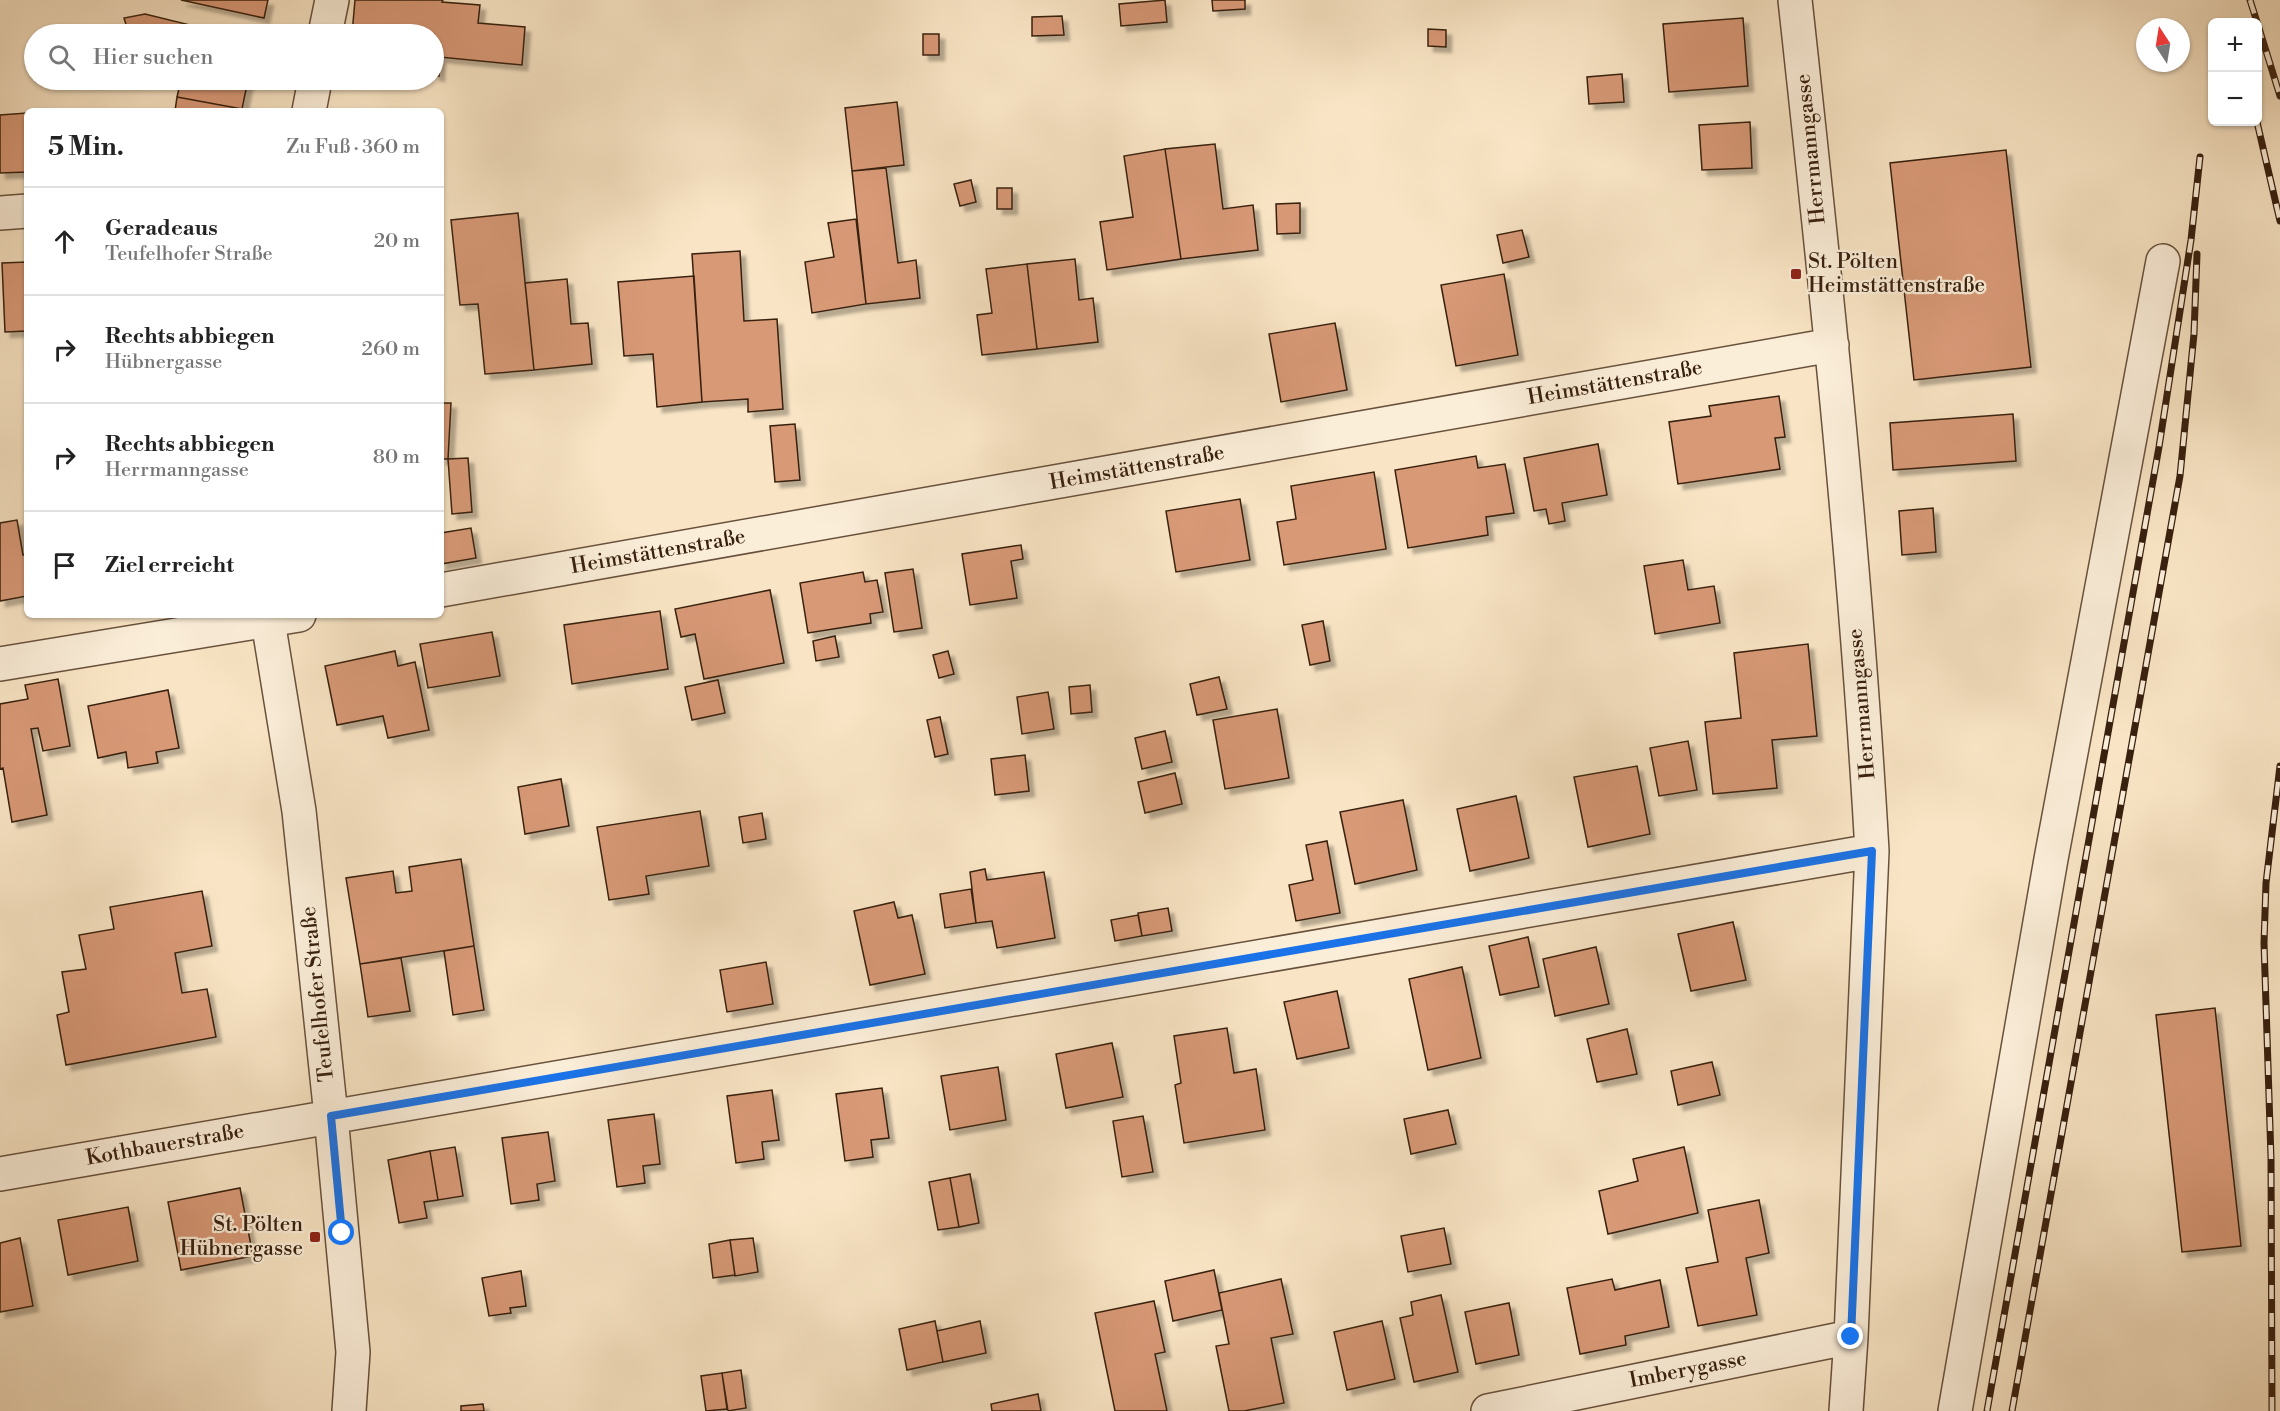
<!DOCTYPE html>
<html lang="de">
<meta charset="utf-8">
<style>
body{margin:0;font-family:"Libre Bodoni",serif;background:#f2f2f2;color:#222}
.controls{position:absolute;right:18px;top:18px;display:grid;overflow:hidden;border-radius:9px;box-shadow:0 2px 4px #0004}
.controls button{width:54px;height:54px;display:grid;place-items:center;padding:0;border:0;border-bottom:2px solid #e0e0e0;background:#fff;color:#222;font:30px sans-serif}
.compass{position:absolute;left:2136px;top:18px;width:54px;height:54px;border-radius:50%;background:#fff;box-shadow:0 2px 4px #0004;rotate:348deg}
.stop{position:absolute;width:18px;height:18px;margin:-14px;border:4px solid #1a73e8;border-radius:50%;background:#fff}
.stop.end{background:#1a73e8;border-color:#fff;box-shadow:0 2px 6px #0008}
.list{margin:0;padding:0;list-style:none}
h2{display:flex;justify-content:space-between;align-items:center;height:78px;margin:0;padding:0 24px;font-size:26px}
h2 small{font-size:20px;font-weight:400;color:#767676}
.list li{display:grid;grid-template-columns:39px 1fr auto;gap:18px;align-items:center;box-sizing:border-box;height:108px;padding:0 24px;border-top:2px solid #e0e0e0}
.list b{display:block;font-size:22px;white-space:nowrap}
.list p{margin:0;font-size:20px;white-space:nowrap;color:#767676}
.list em{font-size:20px;font-style:normal;color:#767676}
.icon{flex:none;width:33px;height:33px;fill:none;stroke:currentColor;stroke-width:2;stroke-linecap:round;stroke-linejoin:round}
.map{position:relative;flex:none;width:2280px;height:1411px;overflow:hidden}
.search{position:absolute;background:#fff;box-shadow:0 2px 4px #0004;left:24px;top:24px;width:420px;height:66px;display:flex;align-items:center;gap:15px;box-sizing:border-box;padding:0 21px;border-radius:33px;color:#767676;font-size:22px}
.panel{position:absolute;background:#fff;box-shadow:0 2px 4px #0004;left:24px;top:108px;width:420px;height:510px;border-radius:9px}
.map>svg:first-child{display:block}
.building{fill:#d89977;stroke:#38200f;stroke-width:1.5;filter:url(#shadow)}
.lines{fill:none;stroke-linecap:round;stroke-linejoin:round}
.minor-casing{stroke:#68513c;stroke-width:36}
.minor{stroke:#fbeed9;stroke-width:33}
.rail-casing{stroke:#38200f;stroke-width:7}
.rail{stroke:#fbeed9;stroke-width:4.5;stroke-dasharray:14;stroke-linecap:butt}
.route{stroke:#1a73e8;stroke-width:8}
.poi-dot{fill:#8f2418;stroke:#fbeed9;stroke-width:2}
.labels{text-anchor:middle;dominant-baseline:central;stroke-width:4.5;stroke-linejoin:round;paint-order:stroke}
.street-label{font-size:21px;fill:#38200f;stroke:#fbeed9}
.poi-label{font-size:21px;fill:#38200f;stroke:#fbeed9;text-anchor:start}
</style>
<div class="map">
<svg width="2280" height="1411" viewBox="0 0 2280 1411">
<defs>
<filter id="shadow"><feDropShadow dx="5.5" dy="5.5" stdDeviation="1.5" flood-color="#0004"/></filter>
</defs>
<rect width="100%" height="100%" fill="#f9e5c5"/>
<filter id="stains"><feTurbulence type="fractalNoise" baseFrequency=".00333" numOctaves="4"/><feColorMatrix values="0 0 0 0 .2 0 0 0 0 .09 0 0 0 0 .02 0 0 0 .5 -.17"/></filter>
<radialGradient id="worn" r=".72"><stop offset=".6" stop-color="#630" stop-opacity="0"/><stop offset="1" stop-color="#630" stop-opacity=".3"/></radialGradient>
<path class="building" d="M 181,0 L 268,0 L 264,18 Z
M 355,0 L 443,0 L 442,2 L 480,5 L 478,23 L 525,27 L 522,65 L 440,57 L 439,76 L 434,75 L 434,34 L 352,34 Z
M 1165,0 L 1167,22 L 1121,26 L 1119,4 Z
M 1212,0 L 1245,0 L 1245,9 L 1213,11 Z
M 145,14 L 190,25 L 189,34 L 129,34 L 124,18 Z
M 1062,16 L 1064,35 L 1032,36 L 1032,17 Z
M 1743,18 L 1748,86 L 1669,92 L 1663,24 Z
M 1428,29 L 1446,30 L 1446,47 L 1428,46 Z
M 923,34 L 939,34 L 939,55 L 923,55 Z
M 1622,74 L 1624,102 L 1589,104 L 1587,77 Z
M 181,80 L 248,80 L 242,109 L 177,97 Z
M 177,97 L 242,109 L 241,111 L 175,111 Z
M 897,102 L 904,165 L 852,171 L 845,108 Z
M 27,113 L 27,172 L 0,173 L 0,115 Z
M 1750,122 L 1752,168 L 1702,170 L 1699,125 Z
M 1215,144 L 1223,209 L 1253,205 L 1258,250 L 1181,259 L 1165,149 Z
M 1165,149 L 1181,259 L 1107,270 L 1100,222 L 1133,217 L 1124,156 Z
M 2006,150 L 2031,367 L 1914,380 L 1890,163 Z
M 886,168 L 898,263 L 916,260 L 920,298 L 866,304 L 852,171 Z
M 971,180 L 976,202 L 960,206 L 954,184 Z
M 997,188 L 1012,188 L 1012,209 L 997,209 Z
M 1300,203 L 1300,233 L 1277,234 L 1276,204 Z
M 518,213 L 534,370 L 485,374 L 478,304 L 460,305 L 451,220 Z
M 856,219 L 866,304 L 812,313 L 805,262 L 834,257 L 828,223 Z
M 1522,230 L 1529,257 L 1503,263 L 1497,235 Z
M 740,251 L 744,321 L 777,319 L 783,409 L 748,412 L 748,399 L 702,402 L 692,254 Z
M 1075,259 L 1079,300 L 1093,298 L 1098,342 L 1037,349 L 1027,264 Z
M 27,262 L 27,331 L 5,332 L 2,263 Z
M 1027,264 L 1037,349 L 982,355 L 977,315 L 992,313 L 986,269 Z
M 1504,274 L 1518,355 L 1456,366 L 1441,285 Z
M 694,276 L 702,402 L 657,407 L 653,354 L 624,356 L 618,282 Z
M 567,279 L 571,324 L 588,323 L 592,364 L 534,370 L 525,283 Z
M 1335,323 L 1347,390 L 1281,402 L 1269,334 Z
M 1779,396 L 1785,437 L 1775,438 L 1780,469 L 1678,484 L 1669,422 L 1711,416 L 1709,406 Z
M 441,403 L 451,403 L 448,459 L 441,459 Z
M 2013,414 L 2016,461 L 1893,470 L 1890,423 Z
M 795,424 L 800,480 L 775,482 L 770,426 Z
M 1598,444 L 1607,495 L 1562,503 L 1565,521 L 1549,524 L 1546,509 L 1534,511 L 1524,458 Z
M 1476,456 L 1478,468 L 1505,464 L 1514,513 L 1486,517 L 1488,535 L 1408,548 L 1395,470 Z
M 468,458 L 472,512 L 452,514 L 448,459 Z
M 1374,472 L 1386,549 L 1284,565 L 1277,522 L 1296,519 L 1291,486 Z
M 1240,499 L 1250,560 L 1176,572 L 1166,511 Z
M 1933,508 L 1936,552 L 1902,555 L 1899,511 Z
M 17,520 L 23,555 L 27,554 L 27,596 L 0,601 L 0,523 Z
M 471,528 L 476,558 L 441,564 L 441,533 Z
M 1021,545 L 1023,559 L 1011,561 L 1017,598 L 970,605 L 962,554 Z
M 1683,560 L 1688,590 L 1714,586 L 1720,623 L 1655,634 L 1644,566 Z
M 913,569 L 922,628 L 894,632 L 885,573 Z
M 863,572 L 865,582 L 877,580 L 883,612 L 870,614 L 871,623 L 808,633 L 800,583 Z
M 770,590 L 784,663 L 704,679 L 695,634 L 681,637 L 675,609 Z
M 660,611 L 668,669 L 572,684 L 564,625 Z
M 1323,621 L 1330,661 L 1310,665 L 1302,625 Z
M 492,632 L 500,676 L 428,688 L 420,644 Z
M 835,636 L 839,657 L 816,661 L 813,641 Z
M 1808,644 L 1817,736 L 1772,740 L 1777,788 L 1713,794 L 1705,722 L 1741,718 L 1734,653 Z
M 395,651 L 398,666 L 415,662 L 429,730 L 388,738 L 383,716 L 337,725 L 325,666 Z
M 948,651 L 954,674 L 939,678 L 933,655 Z
M 1219,677 L 1227,709 L 1197,715 L 1190,684 Z
M 58,679 L 70,746 L 43,751 L 38,728 L 31,729 L 47,815 L 12,822 L 3,768 L 0,769 L 0,704 L 28,699 L 25,685 Z
M 718,680 L 725,713 L 692,720 L 685,687 Z
M 1090,685 L 1092,712 L 1071,714 L 1069,687 Z
M 168,690 L 179,748 L 156,752 L 158,763 L 128,768 L 126,752 L 98,758 L 88,706 Z
M 1048,692 L 1054,729 L 1022,734 L 1017,697 Z
M 1277,709 L 1289,778 L 1225,789 L 1213,720 Z
M 940,717 L 948,754 L 935,757 L 927,720 Z
M 1165,731 L 1172,762 L 1142,769 L 1135,738 Z
M 1688,741 L 1697,790 L 1659,796 L 1650,748 Z
M 1025,755 L 1029,791 L 995,795 L 991,759 Z
M 1637,766 L 1650,834 L 1588,847 L 1574,777 Z
M 1175,773 L 1182,804 L 1145,813 L 1138,782 Z
M 561,779 L 569,826 L 525,834 L 518,787 Z
M 1516,796 L 1529,858 L 1470,871 L 1457,809 Z
M 1403,800 L 1417,870 L 1355,884 L 1340,812 Z
M 700,811 L 709,866 L 646,876 L 649,894 L 609,900 L 597,827 Z
M 762,813 L 766,839 L 743,843 L 739,817 Z
M 1327,841 L 1340,913 L 1296,921 L 1289,885 L 1313,880 L 1306,845 Z
M 461,859 L 474,946 L 360,964 L 346,878 L 393,871 L 396,893 L 412,891 L 409,867 Z
M 985,869 L 987,880 L 1044,872 L 1055,938 L 997,948 L 992,921 L 976,923 L 970,872 Z
M 971,889 L 976,923 L 945,928 L 940,894 Z
M 202,891 L 212,946 L 175,953 L 182,993 L 207,989 L 216,1037 L 66,1065 L 57,1015 L 69,1012 L 62,972 L 86,969 L 79,935 L 114,929 L 110,907 Z
M 894,902 L 898,918 L 912,915 L 925,974 L 870,985 L 854,911 Z
M 1168,908 L 1172,931 L 1142,936 L 1138,913 Z
M 1138,915 L 1142,936 L 1115,941 L 1111,920 Z
M 1733,922 L 1746,980 L 1691,991 L 1678,934 Z
M 1528,937 L 1539,987 L 1500,995 L 1489,946 Z
M 474,946 L 484,1010 L 453,1015 L 444,951 Z
M 1596,947 L 1609,1004 L 1555,1016 L 1543,959 Z
M 401,958 L 410,1011 L 368,1017 L 360,964 Z
M 766,962 L 773,1004 L 727,1012 L 720,970 Z
M 1462,967 L 1481,1058 L 1428,1070 L 1409,979 Z
M 1337,991 L 1349,1048 L 1297,1059 L 1284,1002 Z
M 2215,1008 L 2241,1246 L 2182,1252 L 2156,1015 Z
M 1227,1028 L 1234,1073 L 1256,1069 L 1265,1130 L 1184,1143 L 1175,1085 L 1181,1083 L 1174,1036 Z
M 1627,1029 L 1637,1074 L 1597,1082 L 1587,1039 Z
M 1112,1043 L 1123,1097 L 1066,1108 L 1056,1054 Z
M 1712,1062 L 1720,1095 L 1678,1105 L 1671,1071 Z
M 998,1067 L 1006,1120 L 950,1130 L 941,1076 Z
M 882,1088 L 889,1138 L 871,1140 L 873,1157 L 845,1161 L 836,1094 Z
M 772,1090 L 779,1140 L 762,1142 L 764,1159 L 736,1163 L 727,1096 Z
M 1448,1110 L 1456,1144 L 1411,1154 L 1404,1119 Z
M 654,1114 L 660,1164 L 643,1166 L 645,1183 L 617,1187 L 608,1120 Z
M 1143,1116 L 1153,1172 L 1122,1177 L 1113,1121 Z
M 548,1132 L 555,1181 L 537,1184 L 539,1200 L 511,1204 L 502,1138 Z
M 455,1147 L 463,1196 L 438,1200 L 430,1151 Z
M 1684,1147 L 1698,1213 L 1608,1234 L 1599,1191 L 1638,1181 L 1633,1159 Z
M 430,1151 L 438,1200 L 424,1202 L 427,1218 L 399,1223 L 388,1160 Z
M 970,1174 L 979,1223 L 959,1227 L 950,1178 Z
M 950,1178 L 959,1227 L 938,1230 L 929,1182 Z
M 240,1188 L 253,1256 L 181,1270 L 168,1202 Z
M 1759,1200 L 1769,1253 L 1746,1258 L 1757,1315 L 1698,1326 L 1686,1268 L 1718,1262 L 1708,1210 Z
M 128,1207 L 138,1261 L 68,1275 L 58,1220 Z
M 1444,1228 L 1451,1264 L 1408,1272 L 1401,1236 Z
M 20,1238 L 33,1306 L 0,1312 L 0,1243 Z
M 753,1238 L 758,1272 L 735,1276 L 730,1240 Z
M 730,1240 L 735,1275 L 713,1278 L 709,1244 Z
M 1214,1270 L 1222,1310 L 1173,1321 L 1165,1281 Z
M 521,1271 L 526,1306 L 510,1308 L 511,1313 L 489,1316 L 482,1278 Z
M 1281,1279 L 1293,1334 L 1271,1338 L 1284,1403 L 1244,1411 L 1229,1411 L 1216,1346 L 1229,1344 L 1219,1293 Z
M 1612,1279 L 1615,1290 L 1660,1280 L 1669,1327 L 1625,1336 L 1626,1345 L 1580,1354 L 1567,1288 Z
M 1441,1295 L 1458,1372 L 1414,1382 L 1400,1318 L 1413,1315 L 1411,1302 Z
M 1154,1301 L 1165,1352 L 1155,1354 L 1167,1411 L 1115,1411 L 1095,1313 Z
M 1509,1303 L 1519,1355 L 1476,1364 L 1465,1312 Z
M 935,1321 L 943,1362 L 907,1370 L 899,1329 Z
M 980,1321 L 986,1353 L 943,1362 L 937,1331 Z
M 1382,1321 L 1395,1379 L 1347,1390 L 1334,1332 Z
M 741,1370 L 746,1408 L 728,1411 L 722,1373 Z
M 722,1373 L 727,1409 L 706,1411 L 701,1376 Z
M 1038,1394 L 1041,1411 L 992,1411 L 991,1404 Z
M 483,1404 L 484,1411 L 461,1411 L 461,1406 Z"/>
<g class="lines">
<defs>
<path id="minor" d="M 1795,0 C 1826,283 1856,567 1872,851 L 1851,1337 L 1846,1411
M 325,34 L 332,0
M 309,111 L 315,80
M 0,213 L 27,211
M 441,590 L 1832,345
M 267,615 L 299,811 L 331,1116 L 353,1352 L 349,1411
M 0,664 L 299,615
M 0,1174 L 1872,851
M 1488,1411 L 1851,1337
M 1955,1411 L 2051,859 L 2163,261"/>
</defs>
<use href="#minor" class="minor-casing"/>
<use href="#minor" class="minor"/>
<defs>
<path id="rail" d="M 2250,0 L 2257,22
M 2258,25 L 2280,96
M 2257,122 L 2280,221
M 1987,1411 L 2159,447 L 2191,240 L 2200,157
M 2012,1411 L 2180,476 L 2194,334 L 2197,254
M 2272,1411 L 2271,1158 L 2264,943 L 2266,883 L 2280,766"/>
</defs>
<use href="#rail" class="rail-casing"/>
<use href="#rail" class="rail"/>
</g>
<g class="lines">
<path class="route" d="M 342,1233 L 331,1116 L 1872,851 L 1851,1337"/>
</g>
<g class="poi-dot">
<rect x="1790" y="268" width="12" height="12" rx="3"/>
<rect x="309" y="1231" width="12" height="12" rx="3"/>
</g>
<g class="labels">
<g class="street-label">
<text transform="translate(1811 149) rotate(-96)">Herrmanngasse</text>
<text transform="translate(1615 383) rotate(-10)">Heimstättenstraße</text>
<text transform="translate(1137 468) rotate(-10)">Heimstättenstraße</text>
<text transform="translate(658 552) rotate(-10)">Heimstättenstraße</text>
<text transform="translate(1862 704) rotate(-95)">Herrmanngasse</text>
<text transform="translate(318 994) rotate(-96)">Teufelhofer Straße</text>
<text transform="translate(165 1145) rotate(-10)">Kothbauerstraße</text>
<text transform="translate(1688 1370) rotate(-11)">Imberygasse</text>
</g>
<g class="poi-label">
<text x="1808" y="262">St. Pölten<tspan x="1808" dy="24">Heimstättenstraße</tspan></text>
<text x="303" y="1225" text-anchor="end">St. Pölten<tspan x="303" dy="24">Hübnergasse</tspan></text>
</g>
</g>
<rect width="100%" height="100%" filter="url(#stains)"/>
<rect width="100%" height="100%" fill="url(#worn)"/>
</svg>
<div class="controls">
<button>+</button>
<button>−</button>
</div>
<svg class="compass" viewBox="-18 -18 36 36"><path d="M0-13l5 13h-10z" fill="#e53935"/><path d="M0 13l5-13h-10z" fill="#767676"/></svg>
<div class="stop" style="left:342px;top:1233px"></div>
<div class="stop end" style="left:1851px;top:1337px"></div>
<div class="search"><svg class="icon" aria-label="search" viewBox="0 0 24 24"><circle cx="10" cy="10" r="6"/><path d="M15 15l6 6"/></svg>Hier suchen</div>
<section class="panel">
<h2>5 Min.<small>Zu Fuß · 360 m</small></h2>
<ul class="list">
<li><svg class="icon" aria-label="ahead" viewBox="0 0 24 24"><path d="M12 20V5M6 11l6-6 6 6"/></svg><div><b>Geradeaus</b><p>Teufelhofer Straße</p></div><em>20 m</em></li>
<li><svg class="icon" aria-label="right" viewBox="0 0 24 24"><path d="M7 20v-9h11M14 6l5 5-5 5"/></svg><div><b>Rechts abbiegen</b><p>Hübnergasse</p></div><em>260 m</em></li>
<li><svg class="icon" aria-label="right" viewBox="0 0 24 24"><path d="M7 20v-9h11M14 6l5 5-5 5"/></svg><div><b>Rechts abbiegen</b><p>Herrmanngasse</p></div><em>80 m</em></li>
<li><svg class="icon" aria-label="arrive" viewBox="0 0 24 24"><path d="M6 21V4h12l-3 4 3 4H6"/></svg><div><b>Ziel erreicht</b></div></li>
</ul>
</section>
</div>
